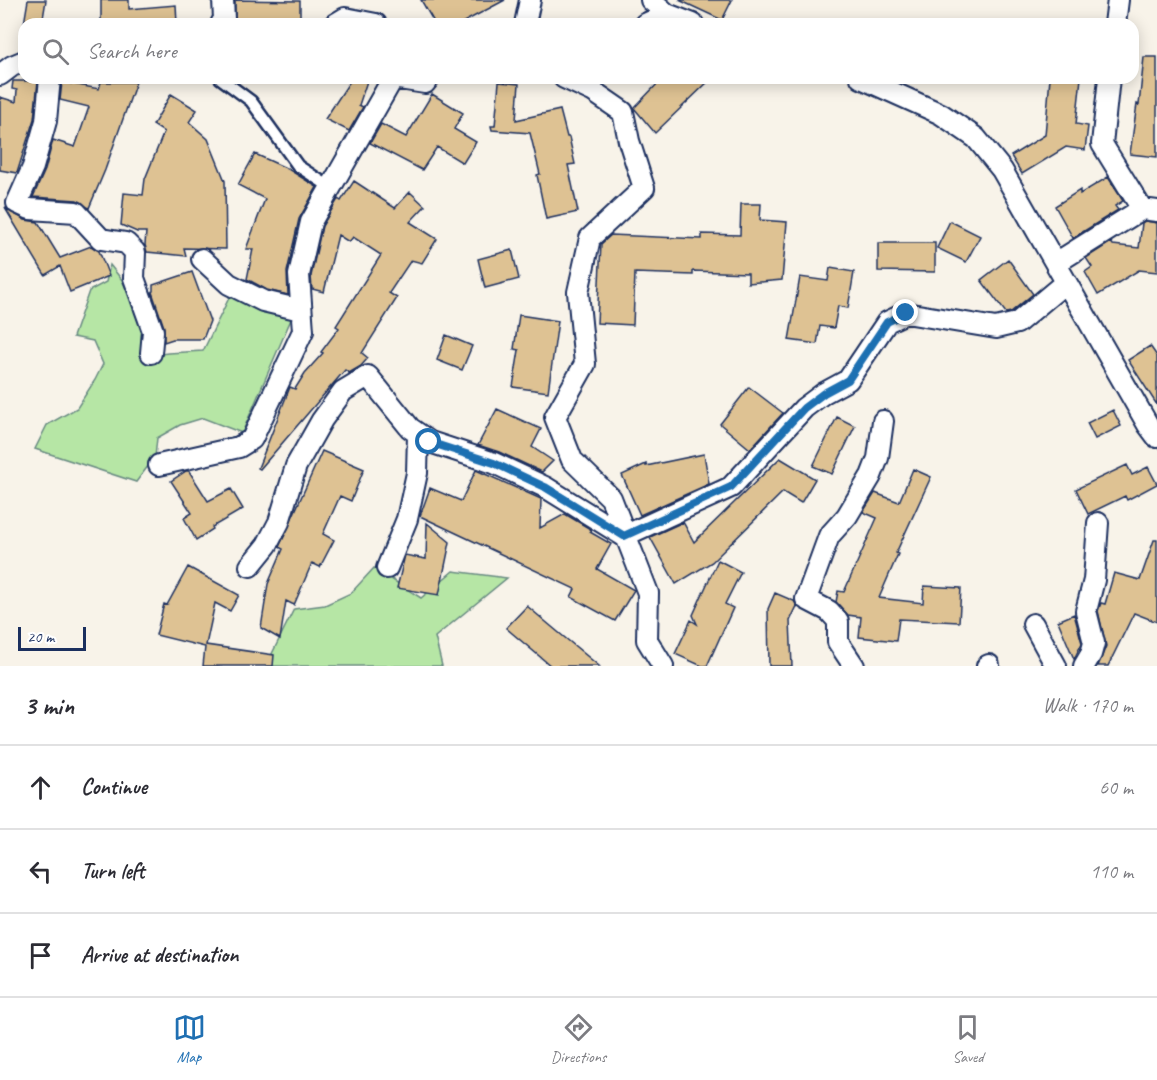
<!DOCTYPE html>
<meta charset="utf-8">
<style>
body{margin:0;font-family:Caveat,sans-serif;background:#f7f7f7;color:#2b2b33}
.scale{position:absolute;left:18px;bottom:15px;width:68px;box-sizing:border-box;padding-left:6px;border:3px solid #1b2f5e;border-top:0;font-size:16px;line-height:21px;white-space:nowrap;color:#1b2f5e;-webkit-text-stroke:4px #fff;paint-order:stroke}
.stop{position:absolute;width:18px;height:18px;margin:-14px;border:4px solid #1f6fb2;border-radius:50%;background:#fff}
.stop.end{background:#1f6fb2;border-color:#fff;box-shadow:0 2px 6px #0008}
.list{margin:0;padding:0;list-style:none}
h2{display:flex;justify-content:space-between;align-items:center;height:78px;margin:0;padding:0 24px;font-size:26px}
h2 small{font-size:20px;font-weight:400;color:#7c7c81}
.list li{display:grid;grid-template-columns:39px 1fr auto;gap:18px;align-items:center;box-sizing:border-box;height:84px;padding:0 24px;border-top:2px solid #e1e1e2}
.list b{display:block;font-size:22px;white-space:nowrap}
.list em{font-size:20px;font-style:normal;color:#7c7c81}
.icon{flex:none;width:33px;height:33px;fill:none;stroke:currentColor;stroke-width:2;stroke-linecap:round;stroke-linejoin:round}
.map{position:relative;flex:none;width:1157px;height:666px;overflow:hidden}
.search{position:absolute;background:#fff;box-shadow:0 3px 15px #0003;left:18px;right:18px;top:18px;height:66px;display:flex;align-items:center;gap:15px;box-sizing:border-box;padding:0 21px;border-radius:18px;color:#7c7c81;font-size:22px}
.sheet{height:330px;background:#fff}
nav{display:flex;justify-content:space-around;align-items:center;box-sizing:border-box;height:84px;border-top:2px solid #e1e1e2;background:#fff;font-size:16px;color:#7c7c81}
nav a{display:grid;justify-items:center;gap:3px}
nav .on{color:#1f6fb2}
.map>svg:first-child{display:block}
.green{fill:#b6e6a5;stroke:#688a82;stroke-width:1.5}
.building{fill:#dec293;stroke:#1b2f5e;stroke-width:1.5}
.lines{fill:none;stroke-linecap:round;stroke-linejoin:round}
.service-casing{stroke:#1b2f5e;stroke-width:15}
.minor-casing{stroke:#1b2f5e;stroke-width:24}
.service{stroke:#fff;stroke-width:10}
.minor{stroke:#fff;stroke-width:20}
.route{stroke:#1f6fb2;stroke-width:8}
</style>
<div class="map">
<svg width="1157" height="666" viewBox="0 0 1157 666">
<rect width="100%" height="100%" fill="#f8f3e9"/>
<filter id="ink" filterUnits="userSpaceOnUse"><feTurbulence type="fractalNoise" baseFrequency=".0167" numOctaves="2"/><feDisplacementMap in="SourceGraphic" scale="12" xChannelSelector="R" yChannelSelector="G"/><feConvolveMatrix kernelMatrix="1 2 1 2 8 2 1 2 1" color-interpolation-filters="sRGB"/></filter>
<g filter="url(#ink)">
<path class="green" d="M 110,265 L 122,280 L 144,328 L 145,356 L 168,353 L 203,351 L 230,296 L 292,317 L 242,433 L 203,418 L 180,425 L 157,438 L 155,457 L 136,482 L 35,449 L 47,425 L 77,408 L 95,380 L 103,364 L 93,341 L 73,337 L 89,291 L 106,282 Z
M 374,568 L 421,598 L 453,571 L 507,578 L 435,637 L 442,666 L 266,666 L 294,609 L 325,605 L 351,593 Z"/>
<path class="building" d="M 28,0 L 46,0 L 42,24 L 24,24 Z
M 101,0 L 129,0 L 129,9 L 176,5 L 177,24 L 101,24 Z
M 235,0 L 300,1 L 300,24 L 235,24 Z
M 421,0 L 505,0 L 460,24 L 435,24 Z
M 679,0 L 732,0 L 722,20 Z
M 1144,57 L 1157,57 L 1157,157 L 1130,154 L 1137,104 L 1139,105 Z
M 352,78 L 368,78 L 359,105 L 363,107 L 349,131 L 325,119 Z
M 663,78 L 712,78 L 655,133 L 634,108 Z
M 1050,78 L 1081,78 L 1076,124 L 1088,126 L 1085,150 L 1066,147 L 1022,174 L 1011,156 L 1045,135 Z
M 13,81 L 38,81 L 34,119 L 17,173 L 0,170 L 0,97 L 16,102 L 17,90 L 12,89 Z
M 62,82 L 99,89 L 101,82 L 136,82 L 105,170 L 89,208 L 77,200 L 33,197 L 45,170 L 53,140 L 75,147 L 89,107 L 60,100 Z
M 499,82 L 519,84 L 516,120 L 560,110 L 567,137 L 569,137 L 575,164 L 568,165 L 578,212 L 546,219 L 537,175 L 540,174 L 530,133 L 492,130 L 491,126 L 495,126 Z
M 171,94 L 197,110 L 189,122 L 208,139 L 225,181 L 226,249 L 184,248 L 186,256 L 147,252 L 145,245 L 146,232 L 137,232 L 121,225 L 124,193 L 143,195 L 145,179 L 164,132 L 153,125 Z
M 432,94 L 463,113 L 454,129 L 476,142 L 463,163 L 437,147 L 422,170 L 370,143 L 381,124 L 406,137 Z
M 255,154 L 288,169 L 317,187 L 299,219 L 287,272 L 288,295 L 267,290 L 247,279 L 253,249 L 246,249 L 265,199 L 238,185 Z
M 1108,177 L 1123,201 L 1115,206 L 1118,210 L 1073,238 L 1055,206 L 1080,190 L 1080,194 Z
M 354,181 L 395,208 L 410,192 L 425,206 L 410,222 L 437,239 L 422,263 L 411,260 L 389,293 L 397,298 L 362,353 L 368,358 L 361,366 L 349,373 L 345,370 L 260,469 L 258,468 L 290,387 L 295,389 L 305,373 L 323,353 L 321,352 L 339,328 L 336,326 L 381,255 L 353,237 L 349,242 L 338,235 L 324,292 L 312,289 L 311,276 L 322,226 L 338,199 L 341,201 Z
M 741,204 L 761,204 L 760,220 L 787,222 L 782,280 L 748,283 L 748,273 L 693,271 L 693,275 L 635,273 L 633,325 L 597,323 L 601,244 L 611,235 L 702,239 L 702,234 L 740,235 Z
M 5,208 L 25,220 L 38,222 L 60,258 L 91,246 L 99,251 L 109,276 L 70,292 L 60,266 L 45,275 Z
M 950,221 L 980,236 L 966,262 L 937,248 Z
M 1145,221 L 1157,223 L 1157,272 L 1139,270 L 1098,295 L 1085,272 L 1092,267 L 1086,258 L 1111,242 L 1113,245 L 1139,248 L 1142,223 Z
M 878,243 L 935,243 L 935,272 L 878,271 Z
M 512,250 L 519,279 L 485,288 L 478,259 Z
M 1008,259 L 1033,294 L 1011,312 L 1006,313 L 981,280 Z
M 830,268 L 854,272 L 848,308 L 838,306 L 834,328 L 820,326 L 817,344 L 789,340 L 800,277 L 828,281 Z
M 192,272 L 210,321 L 203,339 L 173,339 L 164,342 L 164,327 L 152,292 L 153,291 L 153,285 Z
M 519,315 L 558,321 L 548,392 L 513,387 L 519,350 L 514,349 Z
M 446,335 L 472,346 L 462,370 L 437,360 Z
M 1150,346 L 1157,356 L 1157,405 L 1128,360 Z
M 749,387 L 783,413 L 750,449 L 720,424 Z
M 497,409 L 541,429 L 532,447 L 553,461 L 542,472 L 499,452 L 478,445 Z
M 1113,410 L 1121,426 L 1095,439 L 1087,423 Z
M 837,417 L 855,426 L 832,474 L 813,466 Z
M 322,451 L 364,469 L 351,501 L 340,496 L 323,534 L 334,540 L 320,567 L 312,563 L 294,605 L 286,601 L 280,639 L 261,628 L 268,584 L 283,549 L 279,547 Z
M 704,454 L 709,484 L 640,515 L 622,475 L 646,464 L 646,466 Z
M 780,458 L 815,479 L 801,503 L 783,492 L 712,562 L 676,584 L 650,537 L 683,522 L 694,542 Z
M 1127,465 L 1132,475 L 1148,467 L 1157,484 L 1127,500 L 1125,496 L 1088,514 L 1076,489 Z
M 913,469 L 931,477 L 896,553 L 898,554 L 879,598 L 923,603 L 924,586 L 961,588 L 959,622 L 899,619 L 896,641 L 859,637 L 861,617 L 848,615 L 836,602 L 838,591 L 844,592 L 877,518 L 863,512 L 875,493 L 899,502 Z
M 476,470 L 541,499 L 540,528 L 565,514 L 592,530 L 590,532 L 611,544 L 597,569 L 634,590 L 615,621 L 571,597 L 575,589 L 420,516 L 430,488 L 461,501 Z
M 186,471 L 189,471 L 208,501 L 231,489 L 243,509 L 212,527 L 213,529 L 196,540 L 184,518 L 192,513 L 171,481 Z
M 427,523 L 450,542 L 439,595 L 397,588 L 405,555 L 426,559 Z
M 1154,540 L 1157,540 L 1157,622 L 1134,613 L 1108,666 L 1098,666 L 1106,646 L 1098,611 L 1101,603 L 1105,604 L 1114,573 L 1140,580 Z
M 718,560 L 741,572 L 725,604 L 733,608 L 707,666 L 702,666 L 675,654 L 691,620 L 697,624 L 693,615 Z
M 188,567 L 239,595 L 230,611 L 215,603 L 206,645 L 274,655 L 273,666 L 203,666 L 205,647 L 156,635 L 164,604 L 167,605 Z
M 775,593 L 794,601 L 797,606 L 790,621 L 792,666 L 769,666 L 768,609 Z
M 527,606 L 564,637 L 599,666 L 551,666 L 506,628 Z
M 1074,614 L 1082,643 L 1074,659 L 1058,621 Z"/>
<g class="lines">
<defs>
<path id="service" d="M 220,78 L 251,101 L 298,166 L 330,187"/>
<path id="minor" d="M 651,0 L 667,14 L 693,24
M 221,24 L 224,19 L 223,0
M 335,24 L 345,18 L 376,24
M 525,24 L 530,0
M 645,24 L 667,14
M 1115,24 L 1118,0
M 0,75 L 12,66 L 24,61
M 50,78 L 46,121 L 33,167 L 17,203 L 30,209 L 76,212 L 101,239 L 126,243 L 135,252 L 134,278 L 153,331 L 151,353
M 393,78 L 425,83 L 429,78
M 564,78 L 594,92 L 623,112 L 629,141 L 644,188 L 590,238 L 578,292 L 585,364 L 555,417 L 572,460 L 611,498 L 648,593 L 647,640 L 663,666
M 861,78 L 941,114 L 976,138 L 1002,170 L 1148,425 L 1157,437
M 1109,78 L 1102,144 L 1142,209
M 202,259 L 229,284 L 263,301 L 301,310
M 1056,263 L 1142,209 L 1157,211
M 159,465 L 239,447 L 252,439 L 303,331 L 299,275 L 311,222 L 393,78
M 624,536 L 731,487 L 804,408 L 824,393 L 848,380 L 887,322 L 906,313 L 996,328 L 1017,323 L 1066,282
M 250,566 L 267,545 L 279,522 L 296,466 L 322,420 L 343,391 L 368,376 L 410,428 L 430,442 L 494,463 L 545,487 L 624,536
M 387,568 L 407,519 L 417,473 L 418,434
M 1033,624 L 1056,666
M 854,666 L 838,642 L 838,621 L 829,611 L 806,599 L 829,536 L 847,516 L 871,476 L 878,458 L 883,421
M 987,666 L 989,665
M 1084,666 L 1091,654 L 1094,643 L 1086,611 L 1094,580 L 1098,523"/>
</defs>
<use href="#service" class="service-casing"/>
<use href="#minor" class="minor-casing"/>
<use href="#service" class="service"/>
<use href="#minor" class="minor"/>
</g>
</g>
<g class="lines" filter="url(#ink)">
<path class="route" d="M 429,442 L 494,463 L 545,487 L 624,536 L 731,487 L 804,408 L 824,393 L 848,380 L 887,322 L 906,313"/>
</g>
</svg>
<div class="scale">20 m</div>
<div class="stop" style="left:429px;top:442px"></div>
<div class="stop end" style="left:906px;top:313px"></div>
<div class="search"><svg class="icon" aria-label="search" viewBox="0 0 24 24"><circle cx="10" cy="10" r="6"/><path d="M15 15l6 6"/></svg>Search here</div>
</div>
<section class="sheet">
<h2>3 min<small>Walk · 170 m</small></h2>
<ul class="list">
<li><svg class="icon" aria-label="ahead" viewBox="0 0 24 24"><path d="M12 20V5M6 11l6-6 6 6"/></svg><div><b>Continue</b></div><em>60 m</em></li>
<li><svg class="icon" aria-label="left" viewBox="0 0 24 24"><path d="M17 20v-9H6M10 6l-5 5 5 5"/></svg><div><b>Turn left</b></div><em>110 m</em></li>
<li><svg class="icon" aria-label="arrive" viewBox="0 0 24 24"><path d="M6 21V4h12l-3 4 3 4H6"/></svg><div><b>Arrive at destination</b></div></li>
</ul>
</section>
<nav>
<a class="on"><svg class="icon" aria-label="map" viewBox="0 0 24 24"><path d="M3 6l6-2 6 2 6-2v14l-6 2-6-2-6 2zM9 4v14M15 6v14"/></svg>Map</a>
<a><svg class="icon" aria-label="directions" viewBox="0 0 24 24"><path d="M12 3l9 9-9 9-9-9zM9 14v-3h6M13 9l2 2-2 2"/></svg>Directions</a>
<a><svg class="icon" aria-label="saved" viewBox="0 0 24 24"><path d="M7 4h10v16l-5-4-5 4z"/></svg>Saved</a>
</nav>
